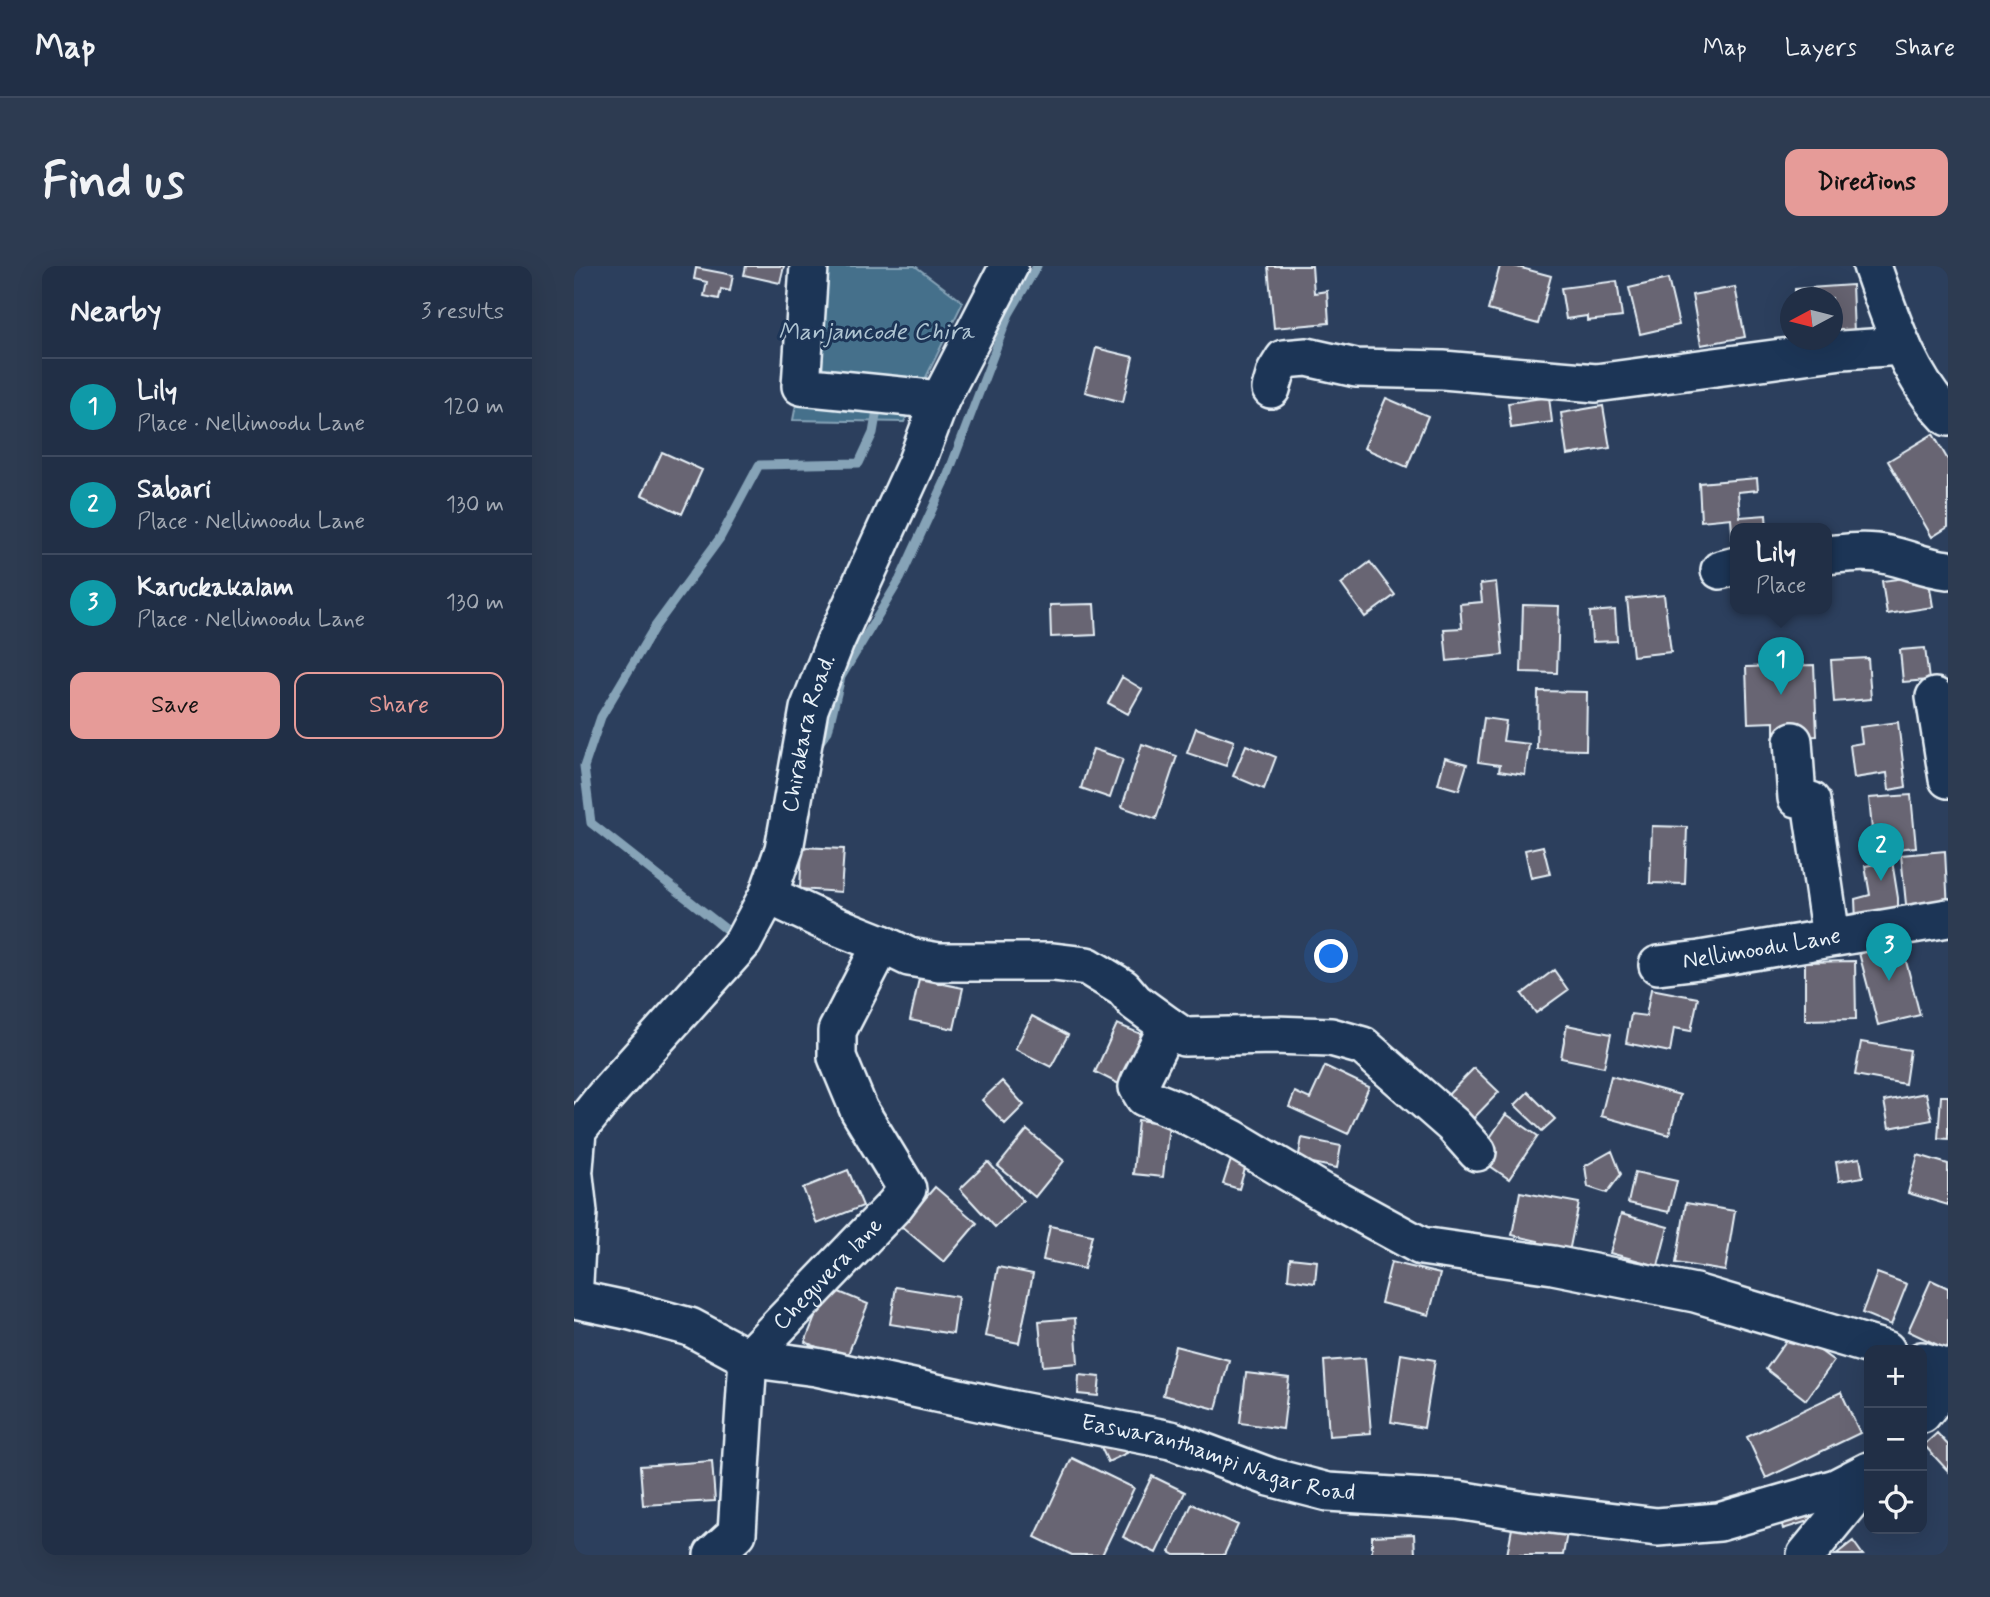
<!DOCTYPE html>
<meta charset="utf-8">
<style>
body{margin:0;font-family:Mynerve,sans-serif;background:#2d3b51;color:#f1f3f6}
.controls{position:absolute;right:21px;bottom:21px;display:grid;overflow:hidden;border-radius:14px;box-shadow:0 7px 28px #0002}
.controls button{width:63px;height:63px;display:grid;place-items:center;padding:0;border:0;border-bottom:2px solid #3e4a5f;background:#212f46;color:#f1f3f6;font:35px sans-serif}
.compass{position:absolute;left:1206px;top:21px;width:63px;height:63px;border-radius:50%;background:#212f46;box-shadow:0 7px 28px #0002;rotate:263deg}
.you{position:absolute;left:758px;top:691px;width:24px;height:24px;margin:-18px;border:5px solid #fff;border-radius:50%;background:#1a73e8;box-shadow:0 0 0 10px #1a73e833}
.badge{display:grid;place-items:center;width:46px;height:46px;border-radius:50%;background:#e69b98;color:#fff;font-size:23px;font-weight:700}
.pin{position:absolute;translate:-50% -58px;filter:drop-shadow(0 2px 4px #0008)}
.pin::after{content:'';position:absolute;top:37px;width:24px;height:21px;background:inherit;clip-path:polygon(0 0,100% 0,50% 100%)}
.popup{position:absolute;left:1156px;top:257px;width:102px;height:91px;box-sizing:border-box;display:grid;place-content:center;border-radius:14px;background:#212f46;filter:drop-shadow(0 2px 5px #0005);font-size:23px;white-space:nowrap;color:#a2a9b3}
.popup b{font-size:26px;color:#f1f3f6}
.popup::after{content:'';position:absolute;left:50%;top:100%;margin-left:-14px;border:14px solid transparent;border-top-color:#212f46}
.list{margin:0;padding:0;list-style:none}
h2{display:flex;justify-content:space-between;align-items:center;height:91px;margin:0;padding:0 28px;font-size:30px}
h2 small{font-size:23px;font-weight:400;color:#a2a9b3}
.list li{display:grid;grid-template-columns:46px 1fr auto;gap:21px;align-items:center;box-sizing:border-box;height:98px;padding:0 28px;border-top:2px solid #3e4a5f}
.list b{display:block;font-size:26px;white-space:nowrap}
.list p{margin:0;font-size:23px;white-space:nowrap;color:#a2a9b3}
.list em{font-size:23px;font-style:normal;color:#a2a9b3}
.actions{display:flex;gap:14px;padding:21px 28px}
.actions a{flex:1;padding:16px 0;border:2px solid #e69b98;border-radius:14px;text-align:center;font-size:24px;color:#e69b98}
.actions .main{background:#e69b98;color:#111}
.icon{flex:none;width:38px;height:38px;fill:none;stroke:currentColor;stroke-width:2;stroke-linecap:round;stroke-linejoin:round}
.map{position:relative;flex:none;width:1374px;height:1289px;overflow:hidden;border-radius:14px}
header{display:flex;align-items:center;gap:42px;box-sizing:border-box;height:98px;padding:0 35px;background:#212f46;border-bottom:2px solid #3e4a5f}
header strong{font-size:33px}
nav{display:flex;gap:38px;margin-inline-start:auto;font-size:24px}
.intro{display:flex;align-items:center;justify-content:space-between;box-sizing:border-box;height:168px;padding:0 42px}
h1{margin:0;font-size:49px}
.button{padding:18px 32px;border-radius:14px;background:#e69b98;color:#111;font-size:24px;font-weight:700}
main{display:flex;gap:42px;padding:0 42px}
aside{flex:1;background:#212f46;border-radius:14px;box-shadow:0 7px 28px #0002}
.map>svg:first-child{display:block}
.water{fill:#446f8b;stroke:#86a3b7;stroke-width:2}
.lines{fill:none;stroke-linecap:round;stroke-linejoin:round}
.stream{stroke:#86a3b7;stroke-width:9}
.building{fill:#686573;stroke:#e8f1f8;stroke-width:2}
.minor-casing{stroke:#e8f1f8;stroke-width:42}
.minor{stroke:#1d3557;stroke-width:37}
.labels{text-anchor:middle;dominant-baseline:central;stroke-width:6;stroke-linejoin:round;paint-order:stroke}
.street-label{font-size:23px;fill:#e8f1f8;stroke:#1d3557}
.water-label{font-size:24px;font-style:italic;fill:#afc4d2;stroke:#1d3557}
</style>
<header>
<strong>Map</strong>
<nav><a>Map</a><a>Layers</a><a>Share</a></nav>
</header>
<div class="intro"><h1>Find us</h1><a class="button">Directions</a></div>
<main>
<aside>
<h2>Nearby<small>3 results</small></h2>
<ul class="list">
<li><span class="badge" style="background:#0f9aa8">1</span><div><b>Lily</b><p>Place · Nellimoodu Lane</p></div><em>120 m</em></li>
<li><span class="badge" style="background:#0f9aa8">2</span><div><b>Sabari</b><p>Place · Nellimoodu Lane</p></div><em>130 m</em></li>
<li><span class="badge" style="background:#0f9aa8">3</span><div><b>Karuckakalam</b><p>Place · Nellimoodu Lane</p></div><em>130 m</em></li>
</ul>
<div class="actions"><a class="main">Save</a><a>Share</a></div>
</aside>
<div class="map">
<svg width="1374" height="1289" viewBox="0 0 1374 1289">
<rect width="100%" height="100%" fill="#2c3f5d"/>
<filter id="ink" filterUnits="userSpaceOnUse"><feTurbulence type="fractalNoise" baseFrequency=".0143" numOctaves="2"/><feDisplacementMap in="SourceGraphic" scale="14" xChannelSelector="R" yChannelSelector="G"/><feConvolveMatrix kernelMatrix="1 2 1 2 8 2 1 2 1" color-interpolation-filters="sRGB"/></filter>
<g filter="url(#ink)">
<path class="water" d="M 249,0 L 341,0 L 389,36 L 330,156 L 219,154 Z"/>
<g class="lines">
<path class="stream" d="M 241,482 L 254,465 L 267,411 L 326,313 L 373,211 L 435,48 L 463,0
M 163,672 L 17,557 L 10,501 L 27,451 L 80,362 L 146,272 L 185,199 L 285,197 L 299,167 L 303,144"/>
</g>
<path class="building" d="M 172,0 L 210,0 L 206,17 L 170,9 Z
M 694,0 L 738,0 L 740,27 L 753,25 L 755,57 L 700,62 Z
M 926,0 L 940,0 L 977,10 L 964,58 L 914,44 Z
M 122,2 L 159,9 L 156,25 L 147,23 L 145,33 L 130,30 L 133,16 L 120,13 Z
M 1094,13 L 1105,59 L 1066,68 L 1055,22 Z
M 1043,15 L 1048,51 L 1013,55 L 1013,50 L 992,53 L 987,22 Z
M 1278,19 L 1280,67 L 1258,68 L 1258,32 L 1221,32 L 1221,23 Z
M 1161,21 L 1171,71 L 1127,79 L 1118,29 Z
M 522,82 L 559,91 L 549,136 L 511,126 Z
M 975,131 L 978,156 L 937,162 L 934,137 Z
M 812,132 L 854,150 L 833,201 L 790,182 Z
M 1029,140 L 1036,182 L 993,189 L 987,147 Z
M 1359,168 L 1374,194 L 1374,261 L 1358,271 L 1314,195 Z
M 88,186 L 128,204 L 108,248 L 68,229 Z
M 1183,212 L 1184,224 L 1164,226 L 1166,251 L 1192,249 L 1193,263 L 1162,263 L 1162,280 L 1159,280 L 1157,252 L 1127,255 L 1125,217 Z
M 796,296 L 821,329 L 791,351 L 767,318 Z
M 1354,309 L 1359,341 L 1313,348 L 1308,315 Z
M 922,316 L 929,389 L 873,395 L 870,363 L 888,362 L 886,338 L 908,336 L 906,318 Z
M 1090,329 L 1097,386 L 1059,390 L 1053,333 Z
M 520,338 L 522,369 L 477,371 L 476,339 Z
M 949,339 L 985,340 L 983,407 L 947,406 Z
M 1041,344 L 1043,375 L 1018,376 L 1016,346 Z
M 1351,382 L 1355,414 L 1329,416 L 1326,384 Z
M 1294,392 L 1297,433 L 1260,436 L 1257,394 Z
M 1240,399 L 1243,470 L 1200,471 L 1200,456 L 1174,457 L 1172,401 Z
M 548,411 L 568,423 L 554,448 L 534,437 Z
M 964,425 L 1013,426 L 1012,484 L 963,483 Z
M 910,452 L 932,455 L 929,475 L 955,478 L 951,509 L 925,505 L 926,499 L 904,496 Z
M 1324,456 L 1332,521 L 1315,524 L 1313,507 L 1280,512 L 1276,479 L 1288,477 L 1286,461 Z
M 622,462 L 660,475 L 652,500 L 613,487 Z
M 568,478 L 603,490 L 582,553 L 548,541 Z
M 672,479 L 702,491 L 690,523 L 659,510 Z
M 519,483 L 549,493 L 536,532 L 507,522 Z
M 871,492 L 893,498 L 885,524 L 864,518 Z
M 1337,529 L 1342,581 L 1300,585 L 1295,532 Z
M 1078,560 L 1113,561 L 1111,618 L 1076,617 Z
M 969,580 L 976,608 L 957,612 L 951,584 Z
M 228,581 L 270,583 L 267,626 L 226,623 Z
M 1371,585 L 1374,644 L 1333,648 L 1327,589 Z
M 1318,595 L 1324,632 L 1324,654 L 1282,655 L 1281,633 L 1296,629 L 1291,600 Z
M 1327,676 L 1346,749 L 1304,759 L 1285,687 Z
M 1281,695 L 1282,753 L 1231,754 L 1231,696 Z
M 980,704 L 994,724 L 962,747 L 948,728 Z
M 345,713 L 389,722 L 380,763 L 336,754 Z
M 1077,723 L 1124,732 L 1117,765 L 1100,762 L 1096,786 L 1052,777 L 1057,748 L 1072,750 Z
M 458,750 L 494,769 L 477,801 L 441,783 Z
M 543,758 L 567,768 L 549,820 L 521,806 Z
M 993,759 L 1037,768 L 1030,801 L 987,792 Z
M 1287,776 L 1336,784 L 1331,818 L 1281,809 Z
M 751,800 L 795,821 L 774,868 L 715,841 L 721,826 L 736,833 Z
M 900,802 L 925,826 L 894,858 L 869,834 Z
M 1037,810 L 1106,829 L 1095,869 L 1027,850 Z
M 428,815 L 450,839 L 431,858 L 408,834 Z
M 954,826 L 981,853 L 968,865 L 941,839 Z
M 1352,827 L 1358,854 L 1315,862 L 1310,835 Z
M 1367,830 L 1374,830 L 1374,873 L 1364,872 Z
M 932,848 L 964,870 L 935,913 L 903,891 Z
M 564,854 L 595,858 L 589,911 L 559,908 Z
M 453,864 L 490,895 L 461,931 L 424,900 Z
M 728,872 L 767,880 L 763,902 L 724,894 Z
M 1038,885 L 1047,908 L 1033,927 L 1014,921 L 1011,900 Z
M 1344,889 L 1374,898 L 1374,939 L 1334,927 Z
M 658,891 L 673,896 L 665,923 L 649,918 Z
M 1286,892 L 1289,911 L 1265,915 L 1262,896 Z
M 414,896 L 449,935 L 421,961 L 386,923 Z
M 274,904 L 289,940 L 243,958 L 229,922 Z
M 1061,906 L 1103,915 L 1095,946 L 1054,937 Z
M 361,921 L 403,957 L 370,996 L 327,960 Z
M 946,926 L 1005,937 L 995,986 L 963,980 L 964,975 L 938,969 Z
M 1112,937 L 1161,945 L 1151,1005 L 1102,997 Z
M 1047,948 L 1094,961 L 1084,1000 L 1036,987 Z
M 476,960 L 518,969 L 510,1003 L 469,994 Z
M 716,992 L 743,995 L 741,1017 L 714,1013 Z
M 817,996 L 866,1008 L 855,1049 L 807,1037 Z
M 424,1001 L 459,1008 L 445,1077 L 411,1070 Z
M 1303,1007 L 1333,1018 L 1317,1059 L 1288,1047 Z
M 1357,1014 L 1374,1022 L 1374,1079 L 1372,1083 L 1334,1065 Z
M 253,1021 L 294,1038 L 272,1093 L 231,1076 Z
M 322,1021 L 384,1031 L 379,1068 L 316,1058 Z
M 501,1052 L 504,1097 L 469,1100 L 465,1055 Z
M 1219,1065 L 1260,1095 L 1232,1134 L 1192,1103 Z
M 601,1080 L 655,1094 L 642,1143 L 589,1129 Z
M 827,1088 L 861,1094 L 850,1162 L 817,1156 Z
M 791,1092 L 797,1167 L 755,1170 L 750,1095 Z
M 672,1107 L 715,1112 L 709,1163 L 666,1157 Z
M 505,1109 L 526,1111 L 524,1130 L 504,1128 Z
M 1267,1126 L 1286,1167 L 1192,1212 L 1173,1171 Z
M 1363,1167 L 1374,1179 L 1374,1205 L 1350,1179 Z
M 544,1168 L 553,1187 L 534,1196 L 525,1177 Z
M 498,1192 L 560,1222 L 528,1289 L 498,1289 L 461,1271 Z
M 138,1195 L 141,1235 L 69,1239 L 66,1200 Z
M 578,1210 L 611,1226 L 582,1287 L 549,1271 Z
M 1243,1229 L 1250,1250 L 1209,1263 L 1203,1242 Z
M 618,1238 L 664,1259 L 650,1289 L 601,1289 L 596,1286 Z
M 939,1257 L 993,1267 L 989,1289 L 933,1289 Z
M 840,1268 L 841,1289 L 798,1289 L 798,1270 Z
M 1279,1275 L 1289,1289 L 1261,1289 Z"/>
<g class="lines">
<defs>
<g id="minor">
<path d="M 235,0 L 227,120 L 366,134"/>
<path d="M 1298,0 C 1317,53 1334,110 1374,151"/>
<path d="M 697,123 L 702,106 L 710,93 L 733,91 L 782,102 L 869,104 L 1022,117 L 1268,84 L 1328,80"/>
<path d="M 1252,289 C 1274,287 1293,284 1314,289 C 1334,293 1353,302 1374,304"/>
<path d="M 1146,304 L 1162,300"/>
<path d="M 1361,431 L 1374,513"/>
<path d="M 1219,475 L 1223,532 L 1237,535 L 1257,671"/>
<path d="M 308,678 L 335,691 L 365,696 L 479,696 L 513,700 L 549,722 L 561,736 L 594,760 L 566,816 L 564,821 L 570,831 L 605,845 L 659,873 L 750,927 L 847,980 L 979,999 L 1121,1027 L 1312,1084"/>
<path id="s1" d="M 1084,699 L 1126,694 L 1374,652"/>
<path d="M 594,760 L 610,771 L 700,769 L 757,771 L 789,780 L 879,859 L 903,886"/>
<path id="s2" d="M 0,902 L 3,865 L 31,830 L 169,676 L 194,629 L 210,583 L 235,443 L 261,376 L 342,198 L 366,134 L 435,0"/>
<path d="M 0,910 L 4,946 L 0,1016"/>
<path id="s3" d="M 0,1033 L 57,1045 L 116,1061 L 174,1092 L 242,1101 L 441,1144 L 597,1174 L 696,1211 L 754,1226 L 884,1234 L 952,1245 L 1083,1261 L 1145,1256 L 1262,1222 L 1295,1205"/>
<path d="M 1348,1095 L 1374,1103"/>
<path d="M 1348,1148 L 1374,1116"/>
<path id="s4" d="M 139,1289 L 163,1267 L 174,1092 L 321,939 L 333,923 L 285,844 L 263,791 L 263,765 L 308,678 L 250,655 L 194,629"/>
<path d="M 1232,1289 L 1295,1212"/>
</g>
</defs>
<use href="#minor" class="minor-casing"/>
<use href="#minor" class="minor"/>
</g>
</g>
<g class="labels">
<g class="street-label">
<text stroke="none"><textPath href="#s2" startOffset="509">Chirakara Road.</textPath></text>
<text stroke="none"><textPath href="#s1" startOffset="105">Nellimoodu Lane</textPath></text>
<text stroke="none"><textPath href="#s4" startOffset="324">Cheguvera lane</textPath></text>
<text stroke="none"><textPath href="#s3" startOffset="667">Easwaranthampi Nagar Road</textPath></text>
</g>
<g class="water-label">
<text x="302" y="66">Manjamcode Chira</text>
</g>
</g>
</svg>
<div class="controls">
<button>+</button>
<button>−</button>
<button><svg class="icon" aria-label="locate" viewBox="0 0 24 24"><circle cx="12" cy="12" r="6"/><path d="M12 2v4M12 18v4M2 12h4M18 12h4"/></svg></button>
</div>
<svg class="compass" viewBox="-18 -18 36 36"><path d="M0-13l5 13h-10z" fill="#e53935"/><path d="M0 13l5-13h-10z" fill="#a2a9b3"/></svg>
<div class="you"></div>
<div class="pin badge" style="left:1207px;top:429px;background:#0f9aa8">1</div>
<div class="popup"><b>Lily</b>Place</div>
<div class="pin badge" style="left:1307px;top:615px;background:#0f9aa8">2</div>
<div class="pin badge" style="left:1315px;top:715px;background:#0f9aa8">3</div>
</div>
</main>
